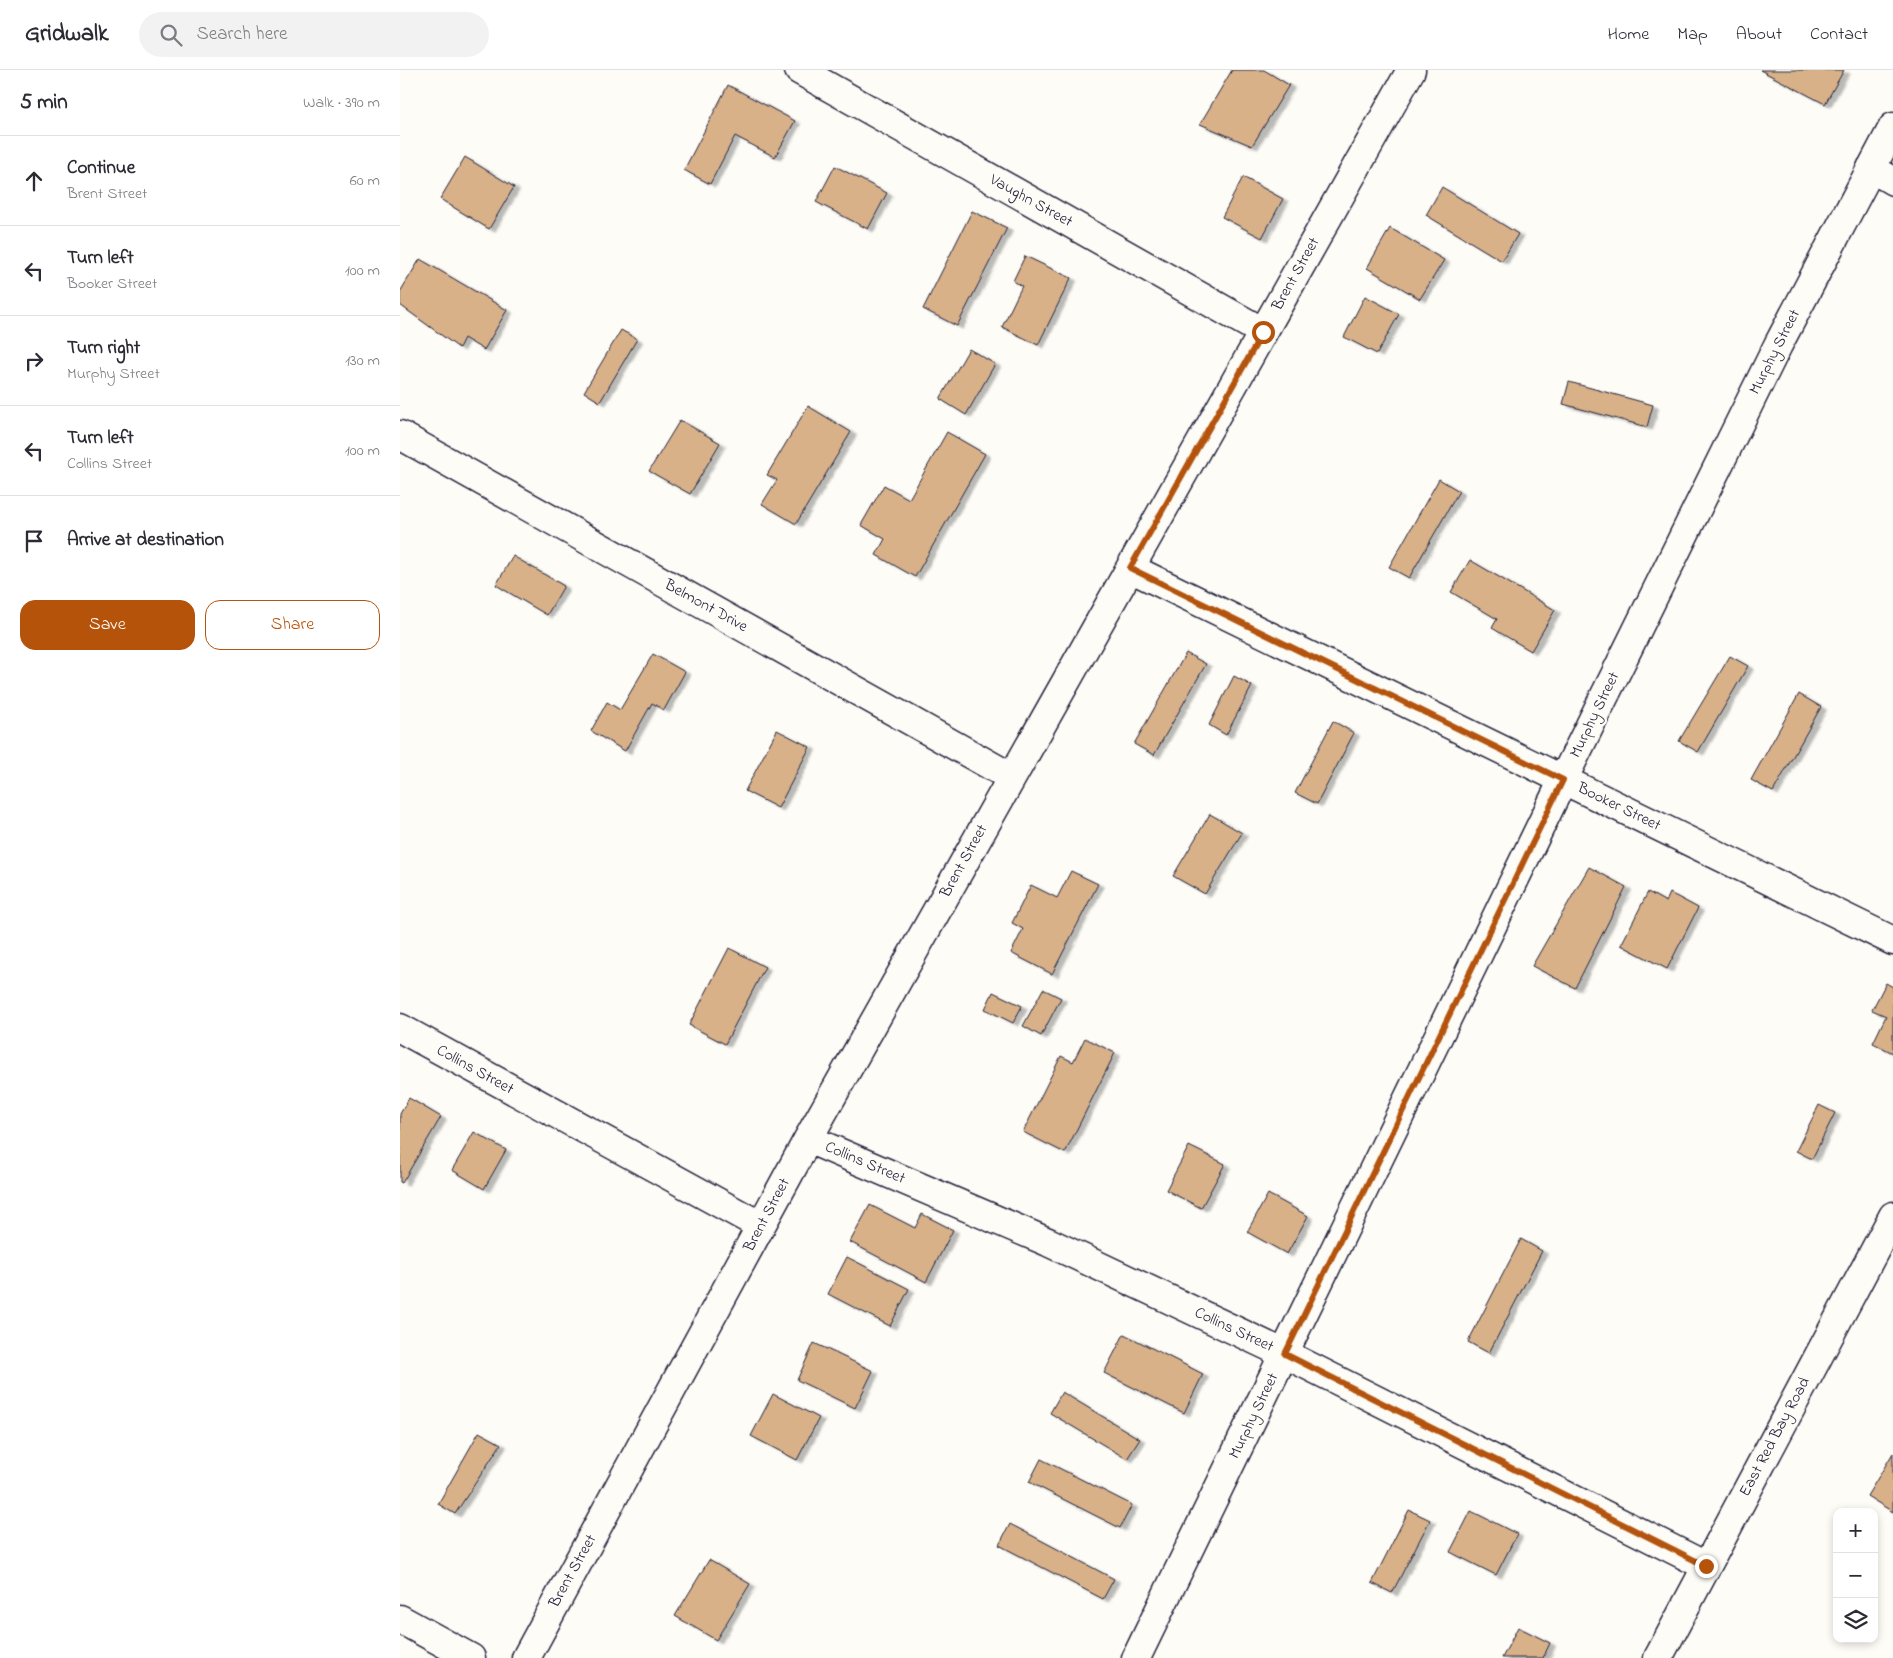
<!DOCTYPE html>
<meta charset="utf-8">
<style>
body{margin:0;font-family:"Indie Flower",sans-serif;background:#f2f2f3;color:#2b2b33}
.controls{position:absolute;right:15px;bottom:15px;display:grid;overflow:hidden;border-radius:10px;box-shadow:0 2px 8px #0003}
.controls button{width:45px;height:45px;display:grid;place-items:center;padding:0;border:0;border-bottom:1px solid #e1e1e2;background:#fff;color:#2b2b33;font:25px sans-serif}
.stop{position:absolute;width:15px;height:15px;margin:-11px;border:4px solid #b45309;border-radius:50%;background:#fff}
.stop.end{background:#b45309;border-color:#fff;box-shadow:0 1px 5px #0008}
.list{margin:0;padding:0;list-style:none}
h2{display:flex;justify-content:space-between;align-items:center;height:65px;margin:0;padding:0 20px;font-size:21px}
h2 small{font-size:16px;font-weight:400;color:#7c7c81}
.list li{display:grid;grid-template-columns:32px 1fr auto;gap:15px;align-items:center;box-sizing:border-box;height:90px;padding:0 20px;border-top:1px solid #e1e1e2}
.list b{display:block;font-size:19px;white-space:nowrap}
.list p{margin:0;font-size:16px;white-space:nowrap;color:#7c7c81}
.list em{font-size:16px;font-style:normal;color:#7c7c81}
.actions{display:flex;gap:10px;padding:15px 20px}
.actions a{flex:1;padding:11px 0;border:1px solid #b45309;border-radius:15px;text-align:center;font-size:18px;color:#b45309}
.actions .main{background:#b45309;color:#fff}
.icon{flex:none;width:28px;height:28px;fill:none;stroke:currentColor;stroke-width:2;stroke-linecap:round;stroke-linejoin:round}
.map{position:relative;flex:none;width:1493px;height:1588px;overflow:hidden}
header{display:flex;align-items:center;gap:30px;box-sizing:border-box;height:70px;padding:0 25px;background:#fff;border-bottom:1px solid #e1e1e2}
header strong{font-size:24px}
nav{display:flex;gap:28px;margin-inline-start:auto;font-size:18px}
.search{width:350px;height:45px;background:#f2f2f3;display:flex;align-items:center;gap:12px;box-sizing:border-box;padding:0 18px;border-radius:28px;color:#7c7c81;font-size:19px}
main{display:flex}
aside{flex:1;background:#fff}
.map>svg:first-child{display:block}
.building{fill:#d8b189;stroke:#22223b;filter:url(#shadow)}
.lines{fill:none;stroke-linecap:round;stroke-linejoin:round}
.street-casing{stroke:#22223b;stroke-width:31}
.secondary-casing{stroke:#22223b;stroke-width:31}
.street{stroke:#fdfcf7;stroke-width:28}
.secondary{stroke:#fdfcf7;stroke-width:28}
.route{stroke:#b45309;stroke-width:6}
.labels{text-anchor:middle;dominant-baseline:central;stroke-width:4.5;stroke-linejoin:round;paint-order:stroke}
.street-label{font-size:16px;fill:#22223b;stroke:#fdfcf7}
</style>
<header>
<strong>Gridwalk</strong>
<div class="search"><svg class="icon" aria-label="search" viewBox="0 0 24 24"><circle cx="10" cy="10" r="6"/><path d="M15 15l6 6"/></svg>Search here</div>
<nav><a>Home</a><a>Map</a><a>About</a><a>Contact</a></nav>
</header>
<main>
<aside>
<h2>5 min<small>Walk · 390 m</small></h2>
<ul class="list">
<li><svg class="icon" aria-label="ahead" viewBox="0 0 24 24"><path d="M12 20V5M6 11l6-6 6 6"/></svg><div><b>Continue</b><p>Brent Street</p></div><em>60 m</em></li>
<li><svg class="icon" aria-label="left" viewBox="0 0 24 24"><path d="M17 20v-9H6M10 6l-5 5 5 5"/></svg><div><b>Turn left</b><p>Booker Street</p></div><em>100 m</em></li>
<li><svg class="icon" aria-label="right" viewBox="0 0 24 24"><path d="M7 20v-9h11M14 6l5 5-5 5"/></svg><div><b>Turn right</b><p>Murphy Street</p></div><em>130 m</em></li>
<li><svg class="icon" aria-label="left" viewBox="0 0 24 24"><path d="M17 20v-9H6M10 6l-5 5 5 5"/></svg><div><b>Turn left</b><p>Collins Street</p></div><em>100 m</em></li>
<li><svg class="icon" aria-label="arrive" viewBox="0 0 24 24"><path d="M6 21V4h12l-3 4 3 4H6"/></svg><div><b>Arrive at destination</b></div></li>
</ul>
<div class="actions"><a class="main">Save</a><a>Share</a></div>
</aside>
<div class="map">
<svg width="1493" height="1588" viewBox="0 0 1493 1588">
<defs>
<filter id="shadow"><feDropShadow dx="5.5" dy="3" stdDeviation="1" flood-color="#0004"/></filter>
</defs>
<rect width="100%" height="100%" fill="#fdfcf7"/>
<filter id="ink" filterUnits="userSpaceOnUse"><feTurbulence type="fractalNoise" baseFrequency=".02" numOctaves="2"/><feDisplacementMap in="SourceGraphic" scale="10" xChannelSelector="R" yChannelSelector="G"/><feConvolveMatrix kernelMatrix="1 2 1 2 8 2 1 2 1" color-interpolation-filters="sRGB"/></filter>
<g filter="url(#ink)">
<path class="building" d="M 832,0 L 864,0 L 889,15 L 852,76 L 800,54 Z
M 1360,0 L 1444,0 L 1425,34 Z
M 328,15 L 395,51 L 375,87 L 335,66 L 310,114 L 284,100 Z
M 65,87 L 114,117 L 89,159 L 40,129 Z
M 435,96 L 487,123 L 468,159 L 416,132 Z
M 843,107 L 883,129 L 862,168 L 822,147 Z
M 1042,117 L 1118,164 L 1102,191 L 1026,145 Z
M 572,141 L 607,158 L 557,256 L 523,239 Z
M 990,158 L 1044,190 L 1020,229 L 967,198 Z
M 625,186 L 671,208 L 638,275 L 602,257 L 622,216 L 613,211 Z
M 20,189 L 107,240 L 84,280 L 64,268 L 59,278 L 0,235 L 0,222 Z
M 965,226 L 999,244 L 977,284 L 944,267 Z
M 221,260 L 237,269 L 200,332 L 184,322 Z
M 569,279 L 595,294 L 566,345 L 540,329 Z
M 1169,312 L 1253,335 L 1247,357 L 1163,334 Z
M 408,336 L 451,362 L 396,454 L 362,434 L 377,410 L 367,405 Z
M 280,350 L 320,373 L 290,424 L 249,401 Z
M 547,362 L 585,384 L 515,507 L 476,485 L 485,469 L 461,455 L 484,415 L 509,429 Z
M 1039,409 L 1059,421 L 1009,508 L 989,497 Z
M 113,486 L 164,516 L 147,545 L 96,515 Z
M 1070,490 L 1155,540 L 1131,581 L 1092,558 L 1097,549 L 1051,522 Z
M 786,583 L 806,594 L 754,685 L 734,674 Z
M 253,584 L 285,602 L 264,640 L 252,633 L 225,681 L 191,661 L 207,632 L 220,640 Z
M 1330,586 L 1348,596 L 1298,682 L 1279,671 Z
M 834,606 L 852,616 L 826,665 L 809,655 Z
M 1399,624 L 1421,637 L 1373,722 L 1351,710 Z
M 933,651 L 954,663 L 917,734 L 895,723 Z
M 377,660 L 410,677 L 378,738 L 345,721 Z
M 810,744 L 842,763 L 805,824 L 773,806 Z
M 1189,797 L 1226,817 L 1175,918 L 1132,896 Z
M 671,801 L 698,814 L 652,904 L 611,883 L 623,859 L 612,853 L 631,815 L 657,828 Z
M 1248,822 L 1266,832 L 1270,823 L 1298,838 L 1267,899 L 1221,875 Z
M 329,878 L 365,897 L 325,974 L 289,955 Z
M 1486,913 L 1493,917 L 1493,983 L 1473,973 L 1486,946 L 1472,940 Z
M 643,919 L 661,928 L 641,966 L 623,956 Z
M 593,922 L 622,936 L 613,953 L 585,939 Z
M 685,968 L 715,983 L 665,1083 L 623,1062 L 661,986 L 673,992 Z
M 9,1028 L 41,1047 L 2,1113 L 0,1112 L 0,1044 Z
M 1419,1035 L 1435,1043 L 1412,1089 L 1396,1081 Z
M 74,1062 L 106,1080 L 84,1119 L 52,1100 Z
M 789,1076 L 825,1094 L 801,1138 L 766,1120 Z
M 868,1124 L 908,1146 L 887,1184 L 847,1162 Z
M 470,1135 L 515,1158 L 522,1144 L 553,1160 L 526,1212 L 450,1172 Z
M 1121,1169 L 1142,1181 L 1089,1283 L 1068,1272 Z
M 447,1187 L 509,1219 L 490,1256 L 428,1224 Z
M 724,1264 L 803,1304 L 784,1343 L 704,1303 Z
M 414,1273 L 473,1301 L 455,1338 L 397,1310 Z
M 662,1322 L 740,1369 L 727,1389 L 650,1343 Z
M 373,1324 L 419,1348 L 397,1390 L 351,1366 Z
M 79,1362 L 101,1374 L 55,1444 L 38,1434 Z
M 1493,1383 L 1493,1442 L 1467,1426 Z
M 641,1389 L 732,1435 L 720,1458 L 629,1412 Z
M 1009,1440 L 1030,1450 L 992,1523 L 972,1513 Z
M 1071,1441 L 1117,1464 L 1096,1505 L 1050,1482 Z
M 610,1454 L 714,1509 L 703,1529 L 599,1475 Z
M 309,1490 L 350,1514 L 316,1570 L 275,1546 Z
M 1118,1557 L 1150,1573 L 1143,1588 L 1102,1588 Z"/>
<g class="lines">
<defs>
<path id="street" d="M 399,0 L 863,262
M 1471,98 L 1493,111
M 0,365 L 611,707
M 730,498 L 1493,871
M 0,958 L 361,1156
M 408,1069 L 648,1172 L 885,1284 L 1306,1496
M 0,1549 L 71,1588
M 126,1588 L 408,1069 L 1011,0
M 736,1588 L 1163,710 L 1378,275 L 1493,57"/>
<path id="secondary" d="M 1258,1588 L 1493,1146"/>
</defs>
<use href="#street" class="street-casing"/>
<use href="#secondary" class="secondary-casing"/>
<use href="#street" class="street"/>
<use href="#secondary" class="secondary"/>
</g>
</g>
<g class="lines" filter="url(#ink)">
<path class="route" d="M 863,262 L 730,498 L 1163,710 L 885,1284 L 1306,1496"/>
</g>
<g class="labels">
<g class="street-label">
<text transform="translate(631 131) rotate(29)">Vaughn Street</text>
<text transform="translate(896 204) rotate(-61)">Brent Street</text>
<text transform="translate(1375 282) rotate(-63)">Murphy Street</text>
<text transform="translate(306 536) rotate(29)">Belmont Drive</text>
<text transform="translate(1195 645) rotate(-64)">Murphy Street</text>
<text transform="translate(1219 737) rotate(26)">Booker Street</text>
<text transform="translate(564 791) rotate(-61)">Brent Street</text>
<text transform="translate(75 1000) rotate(29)">Collins Street</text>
<text transform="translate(465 1093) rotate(23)">Collins Street</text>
<text transform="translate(367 1145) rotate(-62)">Brent Street</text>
<text transform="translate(834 1260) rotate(25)">Collins Street</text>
<text transform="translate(854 1346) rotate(-64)">Murphy Street</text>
<text transform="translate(1375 1367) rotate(-62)">East Red Bay Road</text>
<text transform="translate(173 1501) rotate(-61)">Brent Street</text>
</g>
</g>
</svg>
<div class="controls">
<button>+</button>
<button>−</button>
<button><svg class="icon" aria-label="layers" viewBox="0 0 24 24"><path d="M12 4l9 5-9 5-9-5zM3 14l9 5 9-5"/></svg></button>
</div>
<div class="stop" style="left:863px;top:262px"></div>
<div class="stop end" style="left:1306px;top:1496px"></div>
</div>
</main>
